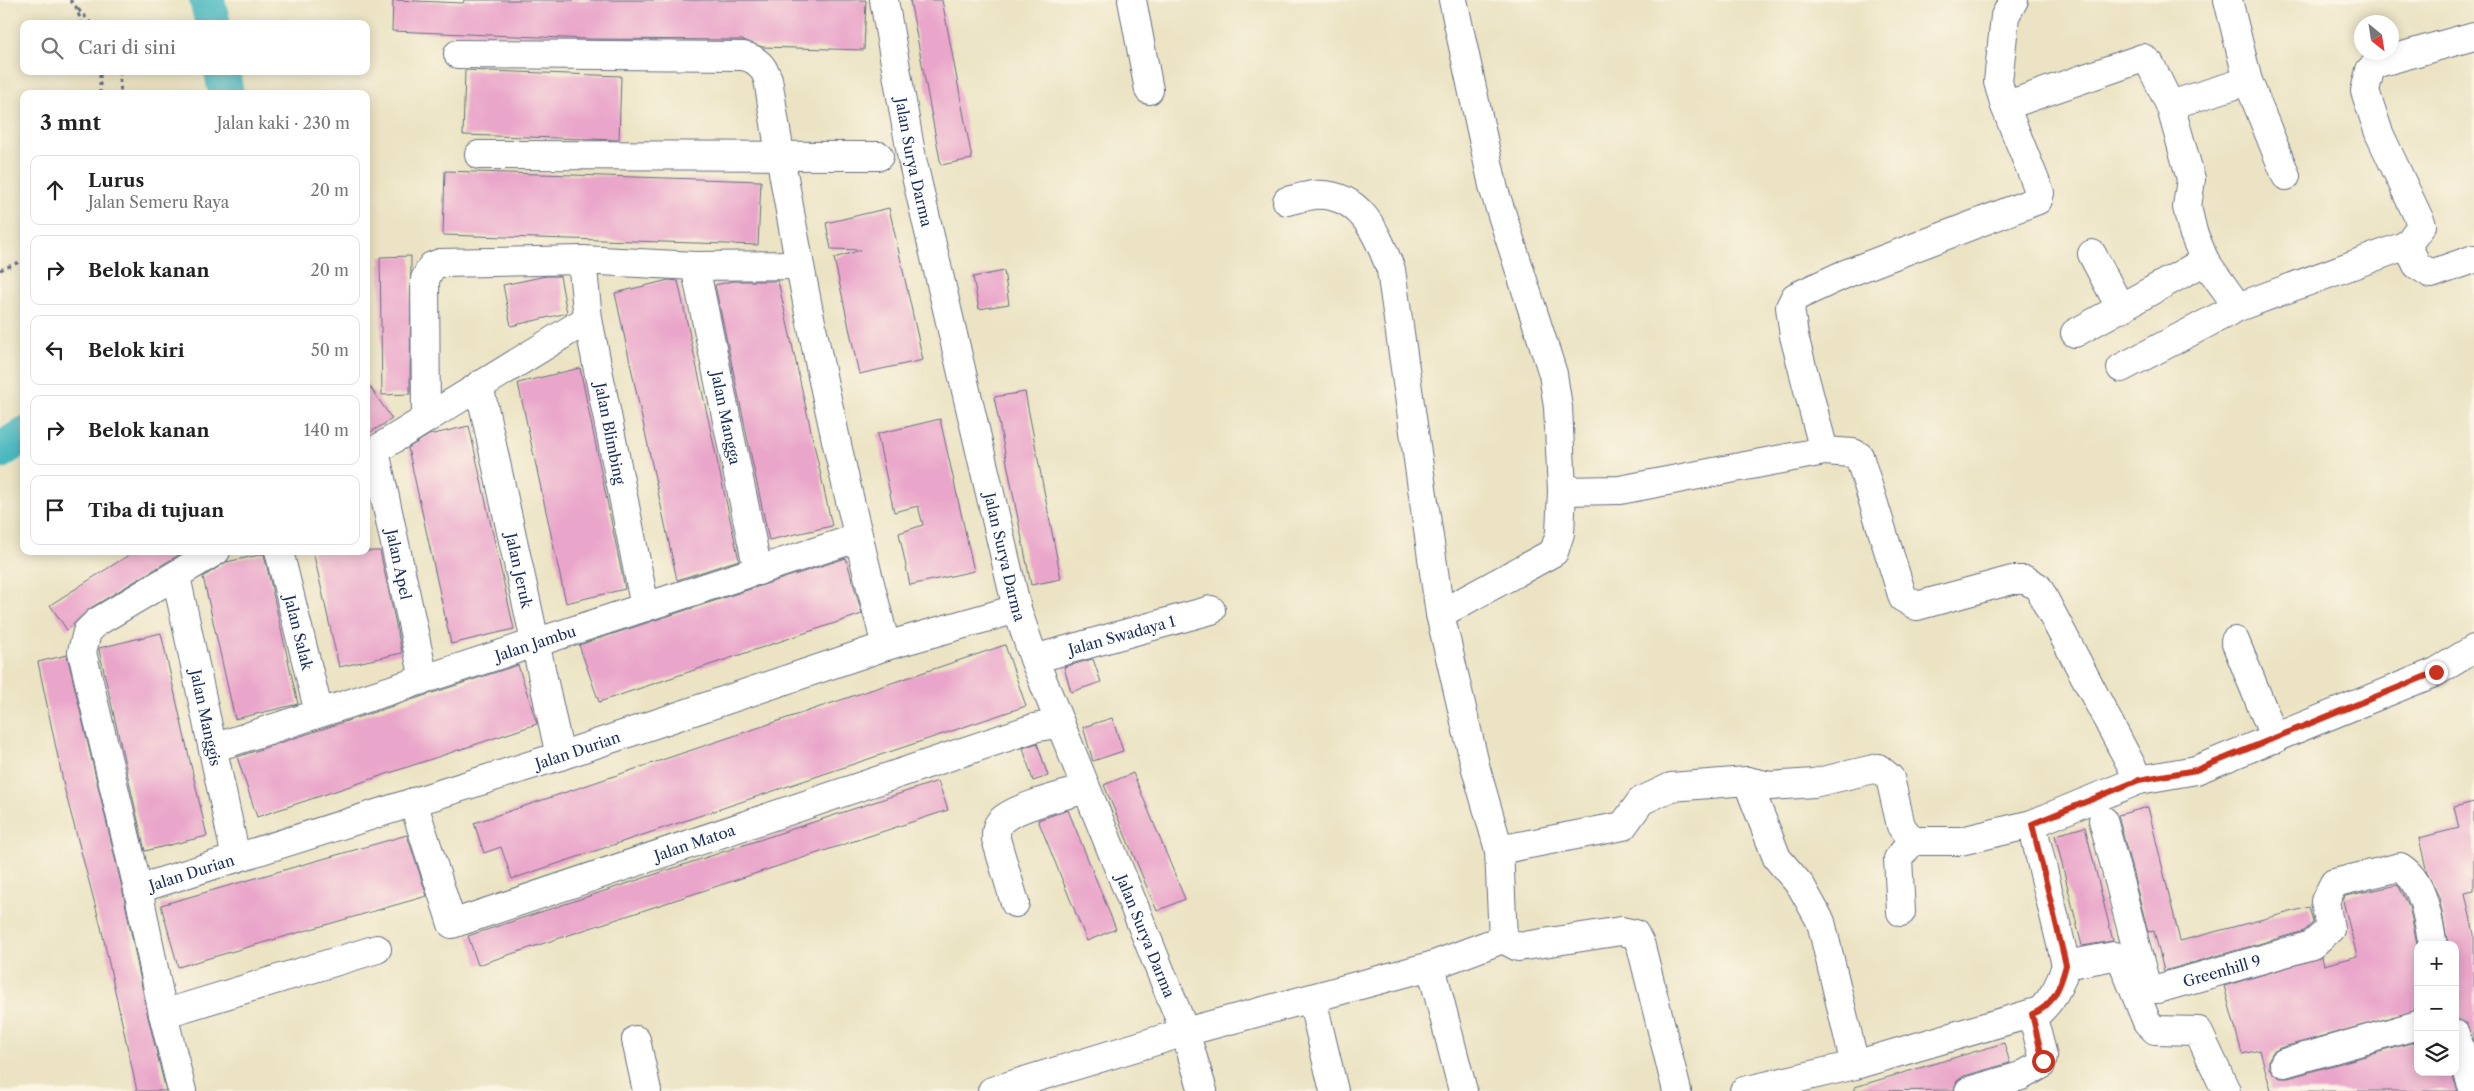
<!DOCTYPE html>
<html lang="id">
<meta charset="utf-8">
<style>
body{margin:0;font-family:"Libre Caslon Text",serif;background:#f6f6f6;color:#222}
.controls{position:absolute;right:15px;bottom:15px;display:grid;overflow:hidden;border-radius:10px;box-shadow:0 2px 12px #0003}
.controls button{width:45px;height:45px;display:grid;place-items:center;padding:0;border:0;border-bottom:1px solid #e0e0e0;background:#fff;color:#222;font:25px sans-serif}
.compass{position:absolute;left:2354px;top:15px;width:45px;height:45px;border-radius:50%;background:#fff;box-shadow:0 2px 12px #0003;rotate:150deg}
.stop{position:absolute;width:15px;height:15px;margin:-11px;border:4px solid #c8321e;border-radius:50%;background:#fff}
.stop.end{background:#c8321e;border-color:#fff;box-shadow:0 1px 5px #0008}
.list{margin:0;padding:0;list-style:none}
h2{display:flex;justify-content:space-between;align-items:center;height:65px;margin:0;padding:0 20px;font-size:21px}
h2 small{font-size:16px;font-weight:400;color:#767676}
.list li{display:grid;grid-template-columns:32px 1fr auto;gap:15px;align-items:center;box-sizing:border-box;height:70px;margin:0 10px 10px;padding:0 10px;border:1px solid #e0e0e0;border-radius:10px}
.list b{display:block;font-size:19px;white-space:nowrap}
.list p{margin:0;font-size:16px;white-space:nowrap;color:#767676}
.list em{font-size:16px;font-style:normal;color:#767676}
.icon{flex:none;width:28px;height:28px;fill:none;stroke:currentColor;stroke-width:2;stroke-linecap:round;stroke-linejoin:round}
.map{position:relative;flex:none;width:2474px;height:1091px;overflow:hidden}
.search{position:absolute;background:#fff;box-shadow:0 2px 12px #0003;left:20px;top:20px;width:350px;height:55px;display:flex;align-items:center;gap:12px;box-sizing:border-box;padding:0 18px;border-radius:10px;color:#767676;font-size:19px}
.panel{position:absolute;background:#fff;box-shadow:0 2px 12px #0003;left:20px;top:90px;width:350px;height:465px;border-radius:10px}
.map>svg:first-child{display:block}
.lines{fill:none;stroke-linecap:round;stroke-linejoin:round}
.river{stroke:#49b8c0;stroke-width:36}
.building{fill:#eaa6ca}
.minor-casing{stroke:#646e81;stroke-width:30}
.path{stroke:#646e81;stroke-width:3;stroke-dasharray:4 4;stroke-linecap:butt}
.minor{stroke:#fff;stroke-width:28}
.route{stroke:#c8321e;stroke-width:6}
.labels{text-anchor:middle;dominant-baseline:central;stroke-width:4.5;stroke-linejoin:round;paint-order:stroke}
.street-label{font-size:15px;fill:#1b2f5e;stroke:#fcf5e5}
</style>
<div class="map">
<svg width="2474" height="1091" viewBox="0 0 2474 1091">
<rect width="100%" height="100%" fill="#fcf5e5"/>
<filter id="ink" filterUnits="userSpaceOnUse"><feTurbulence type="fractalNoise" baseFrequency=".02" numOctaves="2"/><feDisplacementMap in="SourceGraphic" scale="10" xChannelSelector="R" yChannelSelector="G"/><feConvolveMatrix kernelMatrix="1 2 1 2 8 2 1 2 1" color-interpolation-filters="sRGB"/></filter>
<filter id="wash" filterUnits="userSpaceOnUse"><feTurbulence type="fractalNoise" baseFrequency=".0096" numOctaves="4" result="noise"/><feDisplacementMap in="SourceGraphic" scale="20" xChannelSelector="R" yChannelSelector="G"/><feGaussianBlur stdDeviation="1.12" result="paint"/><feColorMatrix in="noise" values="0 0 0 0 0 0 0 0 0 0 0 0 0 0 0 0 0 1.4 0 .05"/><feComposite in="paint" operator="in"/></filter>
<g filter="url(#wash)">
<rect width="100%" height="100%" fill="#ebe3c3"/>
<g class="lines">
<path class="river" d="M 207,0 L 213,24
M 222,71 L 226,94
M 0,451 L 24,435"/>
</g>
<g id="blocks">
<path class="building" d="M 393,0 L 463,3 L 464,0 L 866,0 L 864,50 L 762,47 L 743,40 L 589,39 L 392,31 Z
M 910,0 L 942,0 L 972,159 L 941,165 Z
M 465,70 L 621,76 L 619,140 L 463,135 Z
M 445,171 L 761,181 L 758,245 L 443,235 Z
M 889,208 L 923,360 L 859,374 L 834,258 L 861,250 L 831,249 L 826,223 Z
M 411,256 L 410,394 L 382,395 L 380,257 Z
M 1004,271 L 1009,304 L 979,309 L 973,277 Z
M 546,276 L 560,276 L 567,313 L 511,326 L 503,285 Z
M 669,280 L 678,281 L 739,560 L 677,580 L 615,293 Z
M 733,281 L 778,281 L 832,526 L 769,540 L 715,285 Z
M 580,368 L 625,589 L 566,603 L 518,383 Z
M 366,381 L 392,419 L 366,435 Z
M 1025,392 L 1061,579 L 1031,585 L 994,397 Z
M 940,419 L 974,571 L 910,585 L 899,533 L 923,525 L 918,506 L 894,512 L 877,434 Z
M 469,426 L 514,629 L 451,644 L 408,448 L 429,435 Z
M 135,551 L 185,551 L 89,609 L 67,630 L 50,605 Z
M 313,551 L 380,551 L 402,653 L 339,667 Z
M 264,554 L 298,704 L 235,719 L 203,577 L 226,562 Z
M 846,558 L 862,614 L 599,702 L 579,645 Z
M 161,633 L 207,836 L 145,851 L 99,650 L 99,648 Z
M 1005,645 L 1026,706 L 512,879 L 501,847 L 484,853 L 474,823 Z
M 67,655 L 123,892 L 148,1017 L 166,1091 L 137,1091 L 101,927 L 65,791 L 38,662 Z
M 1093,659 L 1101,682 L 1071,692 L 1064,667 Z
M 518,665 L 537,724 L 257,817 L 237,757 Z
M 1112,718 L 1123,751 L 1093,761 L 1083,727 Z
M 1037,743 L 1048,776 L 1033,781 L 1023,748 Z
M 1133,773 L 1185,899 L 1157,911 L 1104,785 Z
M 938,781 L 948,810 L 478,965 L 468,936 Z
M 2474,802 L 2474,891 L 2465,893 L 2474,934 L 2474,1042 L 2466,1023 L 2455,1019 L 2455,945 L 2448,945 L 2439,897 L 2427,873 L 2419,838 L 2459,828 L 2454,807 Z
M 2148,807 L 2180,941 L 2309,907 L 2313,923 L 2304,931 L 2164,971 L 2154,931 L 2148,932 L 2118,815 Z
M 1068,810 L 1116,929 L 1087,941 L 1038,820 Z
M 2085,827 L 2113,941 L 2082,946 L 2055,835 Z
M 407,835 L 427,896 L 178,967 L 161,905 Z
M 2398,885 L 2409,906 L 2418,948 L 2418,1010 L 2280,1048 L 2273,1052 L 2269,1059 L 2269,1068 L 2274,1074 L 2280,1078 L 2288,1078 L 2418,1041 L 2418,1072 L 2451,1072 L 2458,1091 L 2271,1091 L 2260,1050 L 2242,1054 L 2224,986 L 2322,957 L 2324,965 L 2357,956 L 2343,901 L 2345,896 Z
M 2004,1043 L 2010,1063 L 1964,1076 L 1957,1081 L 1954,1090 L 1855,1091 L 1855,1087 Z"/>
</g>
</g>
<g filter="url(#ink)">
<use href="#blocks" fill-opacity="0" stroke="#646e81" stroke-width="1"/>
<g class="lines">
<defs>
<g id="minor">
<path id="s1" d="M 884,0 L 912,159 L 1017,609 L 1034,659 L 1185,1032 L 1203,1091"/>
<path d="M 1132,0 L 1149,90"/>
<path d="M 2228,0 L 2248,81 L 2170,105 L 2191,179 L 2187,207 L 2193,232 L 2205,261 L 2238,307 L 2407,245 L 2417,265 L 2431,274 L 2474,259"/>
<path d="M 458,54 L 743,56 C 757,59 763,66 768,79 C 797,270 837,459 886,646"/>
<path d="M 2248,81 L 2286,176"/>
<path d="M 2005,106 L 2143,58 L 2150,64 L 2170,105"/>
<path d="M 479,155 L 879,156"/>
<path d="M 1287,201 C 1296,199 1305,196 1314,195 C 1361,192 1377,234 1391,270 L 1440,614 L 1476,769 L 1499,850"/>
<path d="M 2407,245 L 2422,225 L 2379,133 L 2365,91 L 2370,70 L 2378,63 L 2474,36"/>
<path d="M 2092,254 L 2121,309"/>
<path id="s2" d="M 582,260 L 588,319 L 645,607"/>
<path id="s3" d="M 695,266 L 758,571"/>
<path d="M 2075,333 L 2205,261"/>
<path d="M 2121,368 L 2238,307"/>
<path id="s4" d="M 479,385 L 560,756"/>
<path d="M 426,419 L 425,279 L 432,266 L 440,263 L 582,260 L 695,266 L 798,265"/>
<path id="s5" d="M 375,451 L 424,679"/>
<path d="M 1824,451 L 1853,453 L 1859,456 L 1903,598 L 1917,606 L 2012,580 L 2026,580 L 2038,587 L 2139,780"/>
<path d="M 366,456 L 588,319"/>
<path d="M 1562,491 L 1620,490 L 1824,451 L 1794,336 L 1790,307 L 1795,297 L 1845,274 L 2038,200 L 2040,193 L 2005,106 L 1998,82 L 2005,16 L 2014,0"/>
<path id="s6" d="M 279,551 L 319,713"/>
<path id="s7" d="M 176,576 L 236,858"/>
<path d="M 1440,614 L 1554,552 L 1560,533 L 1562,491 L 1558,407 L 1553,374 L 1494,190 L 1453,0"/>
<path d="M 2235,641 L 2275,739"/>
<path id="s8" d="M 1034,659 L 1211,610"/>
<path id="s9" d="M 213,748 L 857,538"/>
<path d="M 1747,781 L 1777,858 L 1801,886 L 1821,922 L 1855,1065"/>
<path id="s10" d="M 413,802 L 452,924 L 1034,728 L 1060,723"/>
<path id="s11" d="M 2103,820 L 2145,981 L 2151,988 L 2157,989 L 2312,945 L 2330,929 L 2325,901 L 2334,883 L 2400,867 C 2425,883 2427,917 2433,945"/>
<path id="s12" d="M 138,889 L 560,756 L 886,646 L 1017,609"/>
<path d="M 1015,903 L 996,839 C 996,832 996,826 1001,821 C 1014,807 1066,795 1086,789"/>
<path d="M 1901,912 L 1898,859 L 1912,841"/>
<path d="M 1503,939 L 1518,947 L 1621,931 L 1635,934 L 1641,946 L 1677,1091"/>
<path d="M 2066,965 L 2114,956 L 2121,958 L 2147,1022 L 2155,1030 L 2198,1031 L 2226,1091"/>
<path d="M 1431,966 L 1463,1091"/>
<path d="M 1312,999 L 1334,1091"/>
<path d="M 163,1014 L 377,949"/>
<path d="M 2455,1034 L 2474,1091"/>
<path d="M 636,1040 L 647,1091"/>
<path d="M 2284,1063 L 2418,1025"/>
<path d="M 182,1091 L 163,1014 L 138,889 L 82,652 L 87,632 L 97,622 L 216,551"/>
<path d="M 992,1091 L 1185,1032 L 1431,966 L 1503,939 L 1499,850 L 1623,826 L 1641,801 L 1671,787 L 1747,781 L 1770,786 L 1814,783 L 1878,768 L 1890,778 L 1901,826 L 1912,841 L 1961,841 L 2032,824 L 2139,780 L 2196,770 L 2436,672 L 2474,649"/>
<path d="M 1744,1091 L 1855,1065 L 2040,1011 C 2054,998 2061,983 2066,965 L 2032,824"/>
<path d="M 1969,1091 L 2021,1076 L 2041,1065 L 2043,1056 L 2032,1014"/>
</g>
</defs>
<use href="#minor" class="minor-casing"/>
<path class="path" d="M 70,0 L 76,7 L 82,24
M 78,9 L 92,24
M 119,71 L 121,94
M 100,94 L 100,71
M 0,270 L 24,260"/>
<use href="#minor" class="minor"/>
</g>
</g>
<g class="lines" filter="url(#ink)">
<path class="route" d="M 2043,1061 L 2032,1014 C 2053,1007 2061,985 2066,965 L 2032,824 L 2139,780 L 2196,770 L 2436,672"/>
</g>
<g class="labels">
<g class="street-label">
<text stroke="none"><textPath href="#s1" startOffset="165">Jalan Surya Darma</textPath></text>
<text stroke="none"><textPath href="#s3" startOffset="155">Jalan Mangga</textPath></text>
<text stroke="none"><textPath href="#s2" startOffset="176">Jalan Blimbing</textPath></text>
<text stroke="none"><textPath href="#s1" startOffset="570">Jalan Surya Darma</textPath></text>
<text stroke="none"><textPath href="#s5" startOffset="116">Jalan Apel</textPath></text>
<text stroke="none"><textPath href="#s4" startOffset="190">Jalan Jeruk</textPath></text>
<text stroke="none"><textPath href="#s6" startOffset="84">Jalan Salak</textPath></text>
<text stroke="none"><textPath href="#s8" startOffset="91">Jalan Swadaya 1</textPath></text>
<text stroke="none"><textPath href="#s9" startOffset="339">Jalan Jambu</textPath></text>
<text stroke="none"><textPath href="#s7" startOffset="145">Jalan Manggis</textPath></text>
<text stroke="none"><textPath href="#s12" startOffset="461">Jalan Durian</textPath></text>
<text stroke="none"><textPath href="#s10" startOffset="384">Jalan Matoa</textPath></text>
<text stroke="none"><textPath href="#s12" startOffset="56">Jalan Durian</textPath></text>
<text stroke="none"><textPath href="#s1" startOffset="975">Jalan Surya Darma</textPath></text>
<text stroke="none"><textPath href="#s11" startOffset="249">Greenhill 9</textPath></text>
</g>
</g>
</svg>
<div class="controls">
<button>+</button>
<button>−</button>
<button><svg class="icon" aria-label="layers" viewBox="0 0 24 24"><path d="M12 4l9 5-9 5-9-5zM3 14l9 5 9-5"/></svg></button>
</div>
<svg class="compass" viewBox="-18 -18 36 36"><path d="M0-13l5 13h-10z" fill="#e53935"/><path d="M0 13l5-13h-10z" fill="#767676"/></svg>
<div class="stop" style="left:2043px;top:1061px"></div>
<div class="stop end" style="left:2436px;top:672px"></div>
<div class="search"><svg class="icon" aria-label="search" viewBox="0 0 24 24"><circle cx="10" cy="10" r="6"/><path d="M15 15l6 6"/></svg>Cari di sini</div>
<section class="panel">
<h2>3 mnt<small>Jalan kaki · 230 m</small></h2>
<ul class="list">
<li><svg class="icon" aria-label="ahead" viewBox="0 0 24 24"><path d="M12 20V5M6 11l6-6 6 6"/></svg><div><b>Lurus</b><p>Jalan Semeru Raya</p></div><em>20 m</em></li>
<li><svg class="icon" aria-label="right" viewBox="0 0 24 24"><path d="M7 20v-9h11M14 6l5 5-5 5"/></svg><div><b>Belok kanan</b></div><em>20 m</em></li>
<li><svg class="icon" aria-label="left" viewBox="0 0 24 24"><path d="M17 20v-9H6M10 6l-5 5 5 5"/></svg><div><b>Belok kiri</b></div><em>50 m</em></li>
<li><svg class="icon" aria-label="right" viewBox="0 0 24 24"><path d="M7 20v-9h11M14 6l5 5-5 5"/></svg><div><b>Belok kanan</b></div><em>140 m</em></li>
<li><svg class="icon" aria-label="arrive" viewBox="0 0 24 24"><path d="M6 21V4h12l-3 4 3 4H6"/></svg><div><b>Tiba di tujuan</b></div></li>
</ul>
</section>
</div>
